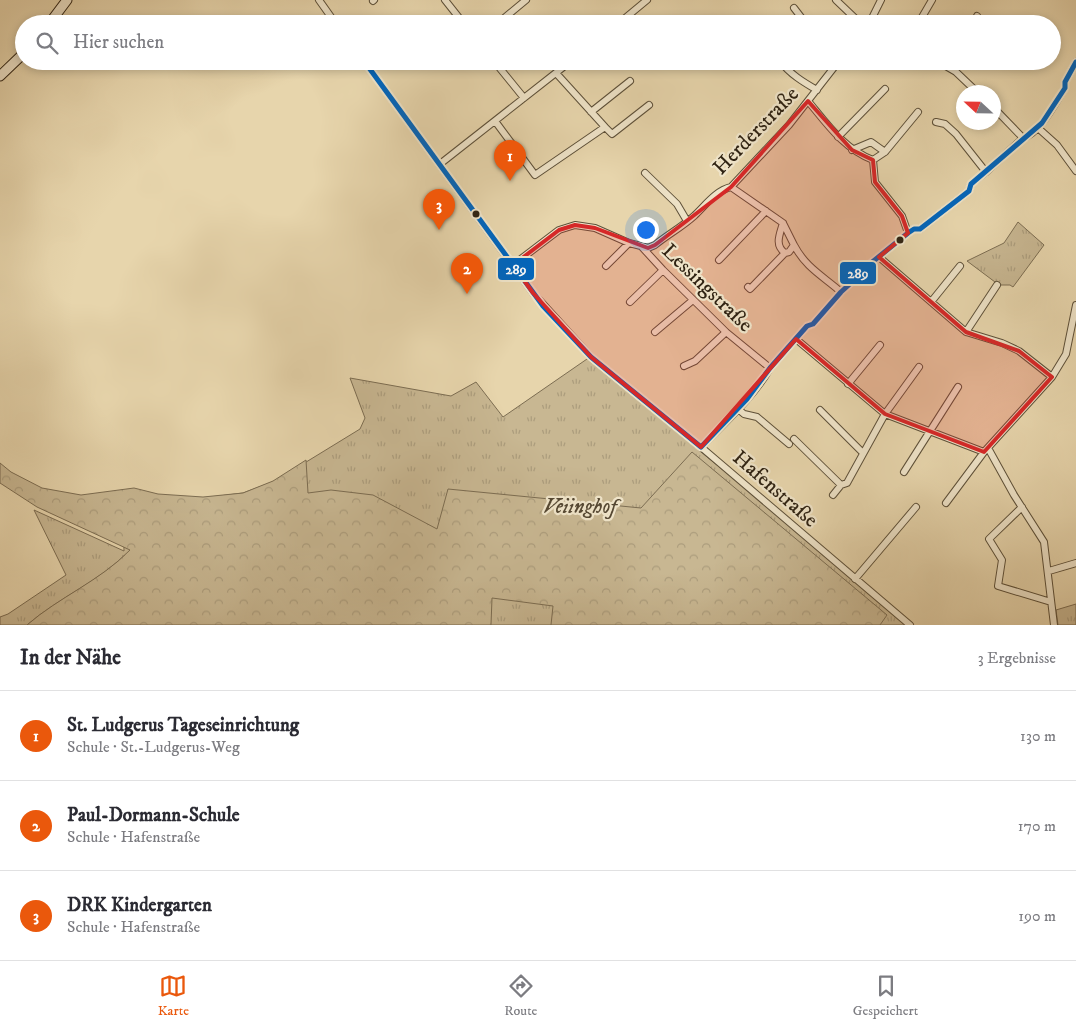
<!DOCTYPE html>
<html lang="de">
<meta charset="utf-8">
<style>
body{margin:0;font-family:"IM FELL DW Pica",serif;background:#f7f7f7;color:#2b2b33}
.compass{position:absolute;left:956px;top:85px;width:45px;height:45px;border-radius:50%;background:#fff;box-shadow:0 2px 8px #0003;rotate:292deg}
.you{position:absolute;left:645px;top:229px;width:18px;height:18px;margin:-12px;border:4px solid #fff;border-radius:50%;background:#1a73e8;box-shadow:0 0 0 8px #1a73e833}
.badge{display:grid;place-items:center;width:32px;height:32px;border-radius:50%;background:#ea580c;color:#fff;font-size:16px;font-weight:700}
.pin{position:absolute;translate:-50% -41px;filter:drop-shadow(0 1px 2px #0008)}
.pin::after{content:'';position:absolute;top:26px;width:18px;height:15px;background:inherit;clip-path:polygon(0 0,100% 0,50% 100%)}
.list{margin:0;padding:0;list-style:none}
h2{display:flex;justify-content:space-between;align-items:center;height:65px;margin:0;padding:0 20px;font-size:21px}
h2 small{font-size:16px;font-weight:400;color:#7c7c81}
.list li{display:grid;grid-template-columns:32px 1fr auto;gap:15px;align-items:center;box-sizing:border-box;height:90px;padding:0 20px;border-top:1px solid #e1e1e2}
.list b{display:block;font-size:19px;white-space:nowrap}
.list p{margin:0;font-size:16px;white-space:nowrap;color:#7c7c81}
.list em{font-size:16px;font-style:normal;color:#7c7c81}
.icon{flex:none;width:28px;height:28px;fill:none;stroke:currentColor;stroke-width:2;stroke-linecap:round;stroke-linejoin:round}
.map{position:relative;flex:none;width:1076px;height:625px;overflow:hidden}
.search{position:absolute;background:#fff;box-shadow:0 2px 8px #0003;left:15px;right:15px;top:15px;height:55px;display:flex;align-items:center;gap:12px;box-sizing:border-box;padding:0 18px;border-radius:28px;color:#7c7c81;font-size:19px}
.sheet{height:335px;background:#fff}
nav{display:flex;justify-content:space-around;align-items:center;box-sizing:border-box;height:70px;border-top:1px solid #e1e1e2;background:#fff;font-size:14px;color:#7c7c81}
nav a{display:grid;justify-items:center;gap:2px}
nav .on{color:#ea580c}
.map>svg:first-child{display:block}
.grass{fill:url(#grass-tufts);stroke:#7c6d52}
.forest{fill:url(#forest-crowns);stroke:#7c6d52}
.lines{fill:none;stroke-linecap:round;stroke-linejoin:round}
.street-casing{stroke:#5d5039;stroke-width:8}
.secondary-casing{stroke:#2f2313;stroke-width:11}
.street{stroke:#efe4c9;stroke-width:6}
.secondary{stroke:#efe4c9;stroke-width:9}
.bus-1-casing{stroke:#efe4c9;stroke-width:9}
.bus-1{stroke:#0065bd;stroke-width:5}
.marked{fill:#d62828;fill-opacity:0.2;stroke:#d62828;stroke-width:4;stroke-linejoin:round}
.bus-dot{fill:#2f2313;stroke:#efe4c9;stroke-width:2}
.labels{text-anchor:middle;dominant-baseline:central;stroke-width:4.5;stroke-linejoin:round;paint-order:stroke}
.street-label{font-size:21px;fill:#2f2313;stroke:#efe4c9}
.park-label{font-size:21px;font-style:italic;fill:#554833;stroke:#efe4c9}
.line-badge{stroke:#efe4c9;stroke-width:2}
.badge-label{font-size:14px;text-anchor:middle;font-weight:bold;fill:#fff}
</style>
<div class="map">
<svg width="1076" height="625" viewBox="0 0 1076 625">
<defs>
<pattern id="grass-tufts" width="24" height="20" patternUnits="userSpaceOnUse" patternTransform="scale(1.25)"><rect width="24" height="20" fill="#c8b792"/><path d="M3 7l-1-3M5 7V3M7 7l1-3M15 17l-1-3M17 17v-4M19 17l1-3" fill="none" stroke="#ac9d7d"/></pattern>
<pattern id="forest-crowns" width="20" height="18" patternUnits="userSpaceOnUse" patternTransform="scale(1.25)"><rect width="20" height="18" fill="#c8b792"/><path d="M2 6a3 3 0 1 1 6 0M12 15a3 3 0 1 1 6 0" fill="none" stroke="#ac9d7d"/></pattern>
</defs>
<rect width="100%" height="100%" fill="#e7d5ac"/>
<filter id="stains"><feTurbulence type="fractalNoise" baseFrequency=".004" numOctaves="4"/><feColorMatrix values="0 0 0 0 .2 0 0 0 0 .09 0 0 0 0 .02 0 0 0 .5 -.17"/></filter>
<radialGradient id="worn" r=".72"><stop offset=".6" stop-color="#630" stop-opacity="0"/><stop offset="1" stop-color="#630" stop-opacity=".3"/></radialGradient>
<path class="grass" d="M 1018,222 L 1044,245 L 1013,287 L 1010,285 L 999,285 L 967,261 L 1004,243 Z
M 587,359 L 913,625 L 38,625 L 127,561 L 125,555 C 96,583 57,599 27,625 L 0,625 L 0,617 L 8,614 L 66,575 L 34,510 L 124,551 L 123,508 L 243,493 L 286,477 L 298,467 L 360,429 L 365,418 L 350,378 L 451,396 L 476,382 L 503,417 Z
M 1076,604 L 1076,625 L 1058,625 L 1056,610 Z"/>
<path class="forest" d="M 692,452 L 887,615 L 880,625 L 551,625 L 553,606 L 492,598 L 491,625 L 27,625 C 59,597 100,581 130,550 L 37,507 L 0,483 L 0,463 L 11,472 L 42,488 L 81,495 L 134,488 L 158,494 L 203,497 L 243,493 L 273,481 L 306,460 L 308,493 L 331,490 L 373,495 L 437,529 L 448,489 L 641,508 Z"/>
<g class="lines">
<defs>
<path id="street" d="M 319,0 L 336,24
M 445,0 L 464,24
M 836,0 L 859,22
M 373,1 L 374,0
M 794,8 L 804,21 L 814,24
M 497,24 L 526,0
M 618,24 L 647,0
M 869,24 L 881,0
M 918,24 L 932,0
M 973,24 L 977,16
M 364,61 L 533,293 L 591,357 L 701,447 L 910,625
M 494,61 L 524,98
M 780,61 C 790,74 803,82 817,90
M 937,61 L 956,72 L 977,92
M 808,101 C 827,124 844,149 873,160 L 885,152 L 871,142 L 852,150
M 994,108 L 1023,138
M 591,112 L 630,81
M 495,121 L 535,175 L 605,127 L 556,73
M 936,122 L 945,124 L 956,134 L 986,172
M 605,127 L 612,134 L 649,105
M 1038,128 L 1057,145 L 1076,171
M 838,137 L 885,89
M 885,152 L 918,112
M 873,160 L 875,182 L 902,216 L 908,233
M 440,164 L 571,61
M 645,173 L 677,204 L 687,221
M 731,187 L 783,223 L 794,245 L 789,252 L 785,253 C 774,245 780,234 783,223
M 794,245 C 806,268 823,276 841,292
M 642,246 L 648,248 L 655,245 C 667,235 682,227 694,216 C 705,206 715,191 731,187 L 789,125 L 839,61
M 879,257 L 966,332 L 1002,343 L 1019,351 L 1052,377
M 719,260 L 766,211
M 513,265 L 559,230 L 575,225 L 595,228 L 629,243 L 641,246 L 663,270 L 726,332 L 770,368
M 606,266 L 629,243
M 748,287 L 750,289 L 785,253
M 630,302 L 663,270
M 931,302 L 960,266
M 655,332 L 693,300
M 966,332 L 997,285
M 796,339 L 885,414 L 984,452 L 1052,377 L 1066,354 L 1076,305
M 684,366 L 695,361 L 726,332
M 848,384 L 880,345
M 738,409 L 744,414 L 757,417 L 789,444
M 820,410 L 863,453
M 794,439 L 841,485 L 847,483 L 885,414 L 919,367
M 701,447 C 724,423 754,397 770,368 L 807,326 L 813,324 L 841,292 L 852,282 L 855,276 L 908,233 L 914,229 L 920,229 L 969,191 L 971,184 L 986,172 L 1023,138 C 1041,132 1055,103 1065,88 L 1065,82 L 1076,62
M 988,448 L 1014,495 L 1044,542 L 1054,625
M 904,472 L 958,387
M 833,495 L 841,485
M 946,503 L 984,452
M 1022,507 L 989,539 L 1002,560 L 998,586 L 1051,602
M 1049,571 L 1076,563
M 855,579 L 916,507"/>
<path id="secondary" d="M 49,24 L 67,0
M 0,76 L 24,53"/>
</defs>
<use href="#street" class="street-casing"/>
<use href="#secondary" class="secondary-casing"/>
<use href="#street" class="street"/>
<use href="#secondary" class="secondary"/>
<defs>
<path id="bus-1" d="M 364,61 L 543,306 L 591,357 L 701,447
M 701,447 L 747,399 L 770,368 L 807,326 L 813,324 L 841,292 L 852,282 L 855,276 L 908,233 L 914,229 L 920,229 L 969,191 L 971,184 L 1042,123 L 1065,88 L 1065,82 L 1076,62"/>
</defs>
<use href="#bus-1" class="bus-1-casing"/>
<use href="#bus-1" class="bus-1"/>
</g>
<path class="marked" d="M 808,101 L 852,150 L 873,160 L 875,182 L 902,216 L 908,233 L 879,257 L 966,332 L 1019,351 L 1052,377 L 984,452 L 885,414 L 796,339 L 701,447 L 591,357 L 533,293 L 513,265 L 559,230 L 575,225 L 595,228 L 648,248 L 655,245 L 731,187 Z"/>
<g class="bus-dot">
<circle cx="476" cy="214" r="4.5"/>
<circle cx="900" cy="240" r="4.5"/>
</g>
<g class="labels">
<g class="street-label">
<text transform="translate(756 131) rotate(-46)">Herderstraße</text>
<text transform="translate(707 288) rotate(44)">Lessingstraße</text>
<text transform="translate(775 489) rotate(41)">Hafenstraße</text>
</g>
<g class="park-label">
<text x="580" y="507">Veiinghof</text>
</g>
</g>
<g class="line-badge">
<rect x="497" y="257" width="38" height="24" rx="5" fill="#0065bd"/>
<rect x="839" y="261" width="38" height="24" rx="5" fill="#0065bd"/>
</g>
<g class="badge-label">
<text x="516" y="274">289</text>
<text x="858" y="278">289</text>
</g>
<rect width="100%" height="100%" filter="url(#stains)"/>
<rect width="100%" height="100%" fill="url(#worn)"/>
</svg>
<svg class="compass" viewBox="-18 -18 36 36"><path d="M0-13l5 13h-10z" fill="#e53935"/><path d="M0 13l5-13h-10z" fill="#7c7c81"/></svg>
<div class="you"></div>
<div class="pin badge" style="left:510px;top:181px">1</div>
<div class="pin badge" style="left:467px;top:294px">2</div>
<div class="pin badge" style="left:439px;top:230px">3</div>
<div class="search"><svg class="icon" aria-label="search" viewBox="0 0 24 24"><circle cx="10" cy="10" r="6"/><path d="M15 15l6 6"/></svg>Hier suchen</div>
</div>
<section class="sheet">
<h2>In der Nähe<small>3 Ergebnisse</small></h2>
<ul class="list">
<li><span class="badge">1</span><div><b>St. Ludgerus Tageseinrichtung</b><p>Schule · St.-Ludgerus-Weg</p></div><em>130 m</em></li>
<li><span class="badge">2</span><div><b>Paul-Dormann-Schule</b><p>Schule · Hafenstraße</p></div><em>170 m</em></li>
<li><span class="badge">3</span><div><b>DRK Kindergarten</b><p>Schule · Hafenstraße</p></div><em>190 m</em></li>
</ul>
</section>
<nav>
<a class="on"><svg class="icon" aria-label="map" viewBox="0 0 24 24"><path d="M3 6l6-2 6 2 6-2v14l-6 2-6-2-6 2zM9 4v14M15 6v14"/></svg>Karte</a>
<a><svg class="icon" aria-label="directions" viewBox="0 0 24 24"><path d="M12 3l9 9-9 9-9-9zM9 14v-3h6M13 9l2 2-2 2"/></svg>Route</a>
<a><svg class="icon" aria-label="saved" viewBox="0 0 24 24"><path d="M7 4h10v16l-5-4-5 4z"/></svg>Gespeichert</a>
</nav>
